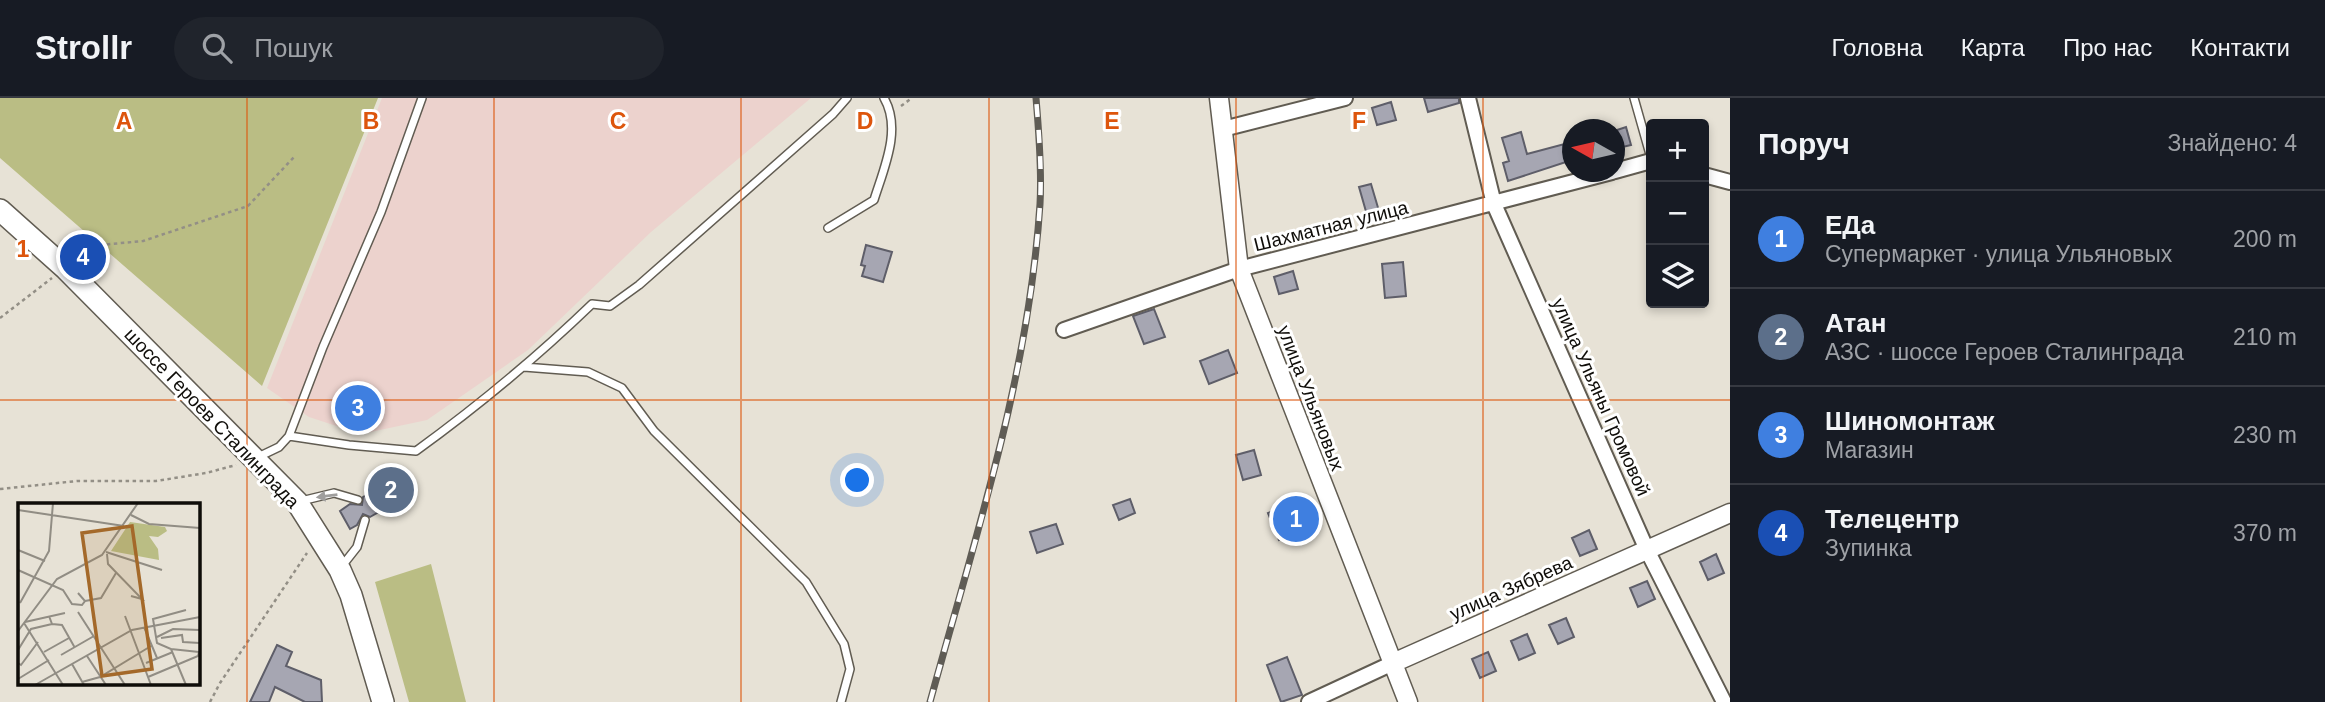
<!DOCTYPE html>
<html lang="uk">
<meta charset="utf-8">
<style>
body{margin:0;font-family:Arial,sans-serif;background:#20242c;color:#f1f3f6}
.controls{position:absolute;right:21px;top:21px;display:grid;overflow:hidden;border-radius:7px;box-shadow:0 4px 10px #0003}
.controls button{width:63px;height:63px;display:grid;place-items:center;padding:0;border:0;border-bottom:2px solid #363941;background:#171b24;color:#f1f3f6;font:35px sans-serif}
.compass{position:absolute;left:1562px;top:21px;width:63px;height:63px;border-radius:50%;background:#171b24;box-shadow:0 4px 10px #0003;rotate:278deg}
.you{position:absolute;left:858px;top:383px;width:24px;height:24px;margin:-18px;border:5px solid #fff;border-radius:50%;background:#1a73e8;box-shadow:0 0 0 10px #1a73e833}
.badge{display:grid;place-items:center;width:46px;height:46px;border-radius:50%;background:#d93025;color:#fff;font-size:23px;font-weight:700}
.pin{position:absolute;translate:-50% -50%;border:4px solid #fff;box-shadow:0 2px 7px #0006}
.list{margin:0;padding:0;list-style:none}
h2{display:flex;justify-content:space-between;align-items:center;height:91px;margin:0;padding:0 28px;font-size:30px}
h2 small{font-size:23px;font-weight:400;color:#9ea1a6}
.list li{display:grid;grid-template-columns:46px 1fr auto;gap:21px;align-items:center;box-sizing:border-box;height:98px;padding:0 28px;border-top:2px solid #363941}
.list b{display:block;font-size:26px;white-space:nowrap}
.list p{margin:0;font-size:23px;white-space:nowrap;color:#9ea1a6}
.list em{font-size:23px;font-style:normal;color:#9ea1a6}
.icon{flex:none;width:38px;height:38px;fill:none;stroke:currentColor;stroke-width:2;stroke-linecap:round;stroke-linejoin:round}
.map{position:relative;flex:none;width:1730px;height:604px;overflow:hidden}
header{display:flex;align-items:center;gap:42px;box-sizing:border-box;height:98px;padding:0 35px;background:#171b24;border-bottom:2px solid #363941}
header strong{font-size:33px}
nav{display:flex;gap:38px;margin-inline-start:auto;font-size:24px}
.search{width:490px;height:63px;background:#20242c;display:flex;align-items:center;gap:18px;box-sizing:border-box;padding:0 24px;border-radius:38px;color:#9ea1a6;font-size:26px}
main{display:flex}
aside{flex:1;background:#171b24}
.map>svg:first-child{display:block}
.industrial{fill:#ecd2cd}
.green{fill:#babd84}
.building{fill:#a6a6b2;stroke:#5e5e69;stroke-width:2}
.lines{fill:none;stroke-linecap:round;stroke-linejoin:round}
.service-casing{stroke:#615c52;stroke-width:10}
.minor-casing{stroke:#615c52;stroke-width:18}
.tertiary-casing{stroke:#615c52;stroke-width:21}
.secondary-casing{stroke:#615c52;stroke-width:24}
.path{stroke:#938f86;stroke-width:2.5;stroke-dasharray:3.5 3.5;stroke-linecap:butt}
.service{stroke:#fff;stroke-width:7}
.minor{stroke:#fff;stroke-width:14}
.tertiary{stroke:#fff;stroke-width:18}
.secondary{stroke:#fff;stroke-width:21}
.rail-casing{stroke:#5f5c55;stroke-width:7}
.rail{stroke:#fff;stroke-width:4.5;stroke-dasharray:13;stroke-linecap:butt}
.oneway{fill:#9f9e9d}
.grid{fill:none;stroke:#dd550c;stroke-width:2;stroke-opacity:0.55}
.labels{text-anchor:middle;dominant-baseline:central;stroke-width:6;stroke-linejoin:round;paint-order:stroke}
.street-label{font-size:19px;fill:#0f0d09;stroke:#fff}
.inset-road{fill:none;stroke:#918d84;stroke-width:2}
.view{fill:#a4692a;fill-opacity:0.15;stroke:#a4692a;stroke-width:3.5}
.inset-edge{fill:none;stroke:#0f0d09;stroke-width:3.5}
.grid-label{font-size:23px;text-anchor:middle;font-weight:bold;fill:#dd550c;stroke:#fff;stroke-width:6;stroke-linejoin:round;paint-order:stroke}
</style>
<header>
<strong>Strollr</strong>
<div class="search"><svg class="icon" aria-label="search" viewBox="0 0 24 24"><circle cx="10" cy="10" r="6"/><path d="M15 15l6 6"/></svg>Пошук</div>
<nav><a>Головна</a><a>Карта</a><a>Про нас</a><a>Контакти</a></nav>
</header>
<main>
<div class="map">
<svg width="1730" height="604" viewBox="0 0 1730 604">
<rect width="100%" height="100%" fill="#e7e2d6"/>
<path class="industrial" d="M 382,0 L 811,0 L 651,134 L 528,252 L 427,322 L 361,336 L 309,319 L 267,290 Z"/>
<path class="green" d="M 0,0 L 378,0 L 262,288 L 0,60 Z
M 431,466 L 466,604 L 409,604 L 375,484 Z"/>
<path class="building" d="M 1424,0 L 1459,0 L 1459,5 L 1428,14 Z
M 1391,4 L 1396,22 L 1377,27 L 1372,10 Z
M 1626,29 L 1631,47 L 1614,51 L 1614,33 Z
M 1521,34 L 1527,56 L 1572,44 L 1572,62 L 1508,83 L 1503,65 L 1509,63 L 1502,40 Z
M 1371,86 L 1379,113 L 1367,117 L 1359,89 Z
M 866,147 L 892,154 L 883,184 L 862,178 L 865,168 L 861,167 Z
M 1403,164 L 1406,198 L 1385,200 L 1382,166 Z
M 1293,173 L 1298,191 L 1279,196 L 1274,179 Z
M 1154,211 L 1165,239 L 1144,246 L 1133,218 Z
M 1228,252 L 1237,275 L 1209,286 L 1200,263 Z
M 1254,352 L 1261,377 L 1243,382 L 1236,357 Z
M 394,380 L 408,403 L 393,412 L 391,407 L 370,419 L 363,416 L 357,427 L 350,431 L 340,413 L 350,406 L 362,407 L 363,399 Z
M 1130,401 L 1135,415 L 1119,422 L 1113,407 Z
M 1280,411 L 1291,438 L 1279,442 L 1268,415 Z
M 1056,426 L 1063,446 L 1037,455 L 1030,434 Z
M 1589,432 L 1597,451 L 1580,458 L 1572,440 Z
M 1716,456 L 1724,475 L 1708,482 L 1700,464 Z
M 1647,483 L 1655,501 L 1638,509 L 1630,490 Z
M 1566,520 L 1574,539 L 1558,546 L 1549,527 Z
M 1527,536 L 1535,555 L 1519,562 L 1511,543 Z
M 277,547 L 292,554 L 286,568 L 321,582 L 322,604 L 305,604 L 275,589 L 269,604 L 250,604 Z
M 1488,554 L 1496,573 L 1480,580 L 1472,561 Z
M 1287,559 L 1302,597 L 1281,604 L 1267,567 Z"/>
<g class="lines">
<defs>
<path id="service" d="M 1634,0 L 1651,60
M 828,130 L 874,102 C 884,70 902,31 884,0
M 524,269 L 588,274 L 622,290 L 654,333 L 806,484 L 844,546 L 850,571 L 841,604
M 289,338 L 349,347 L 416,353 C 478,308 536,260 592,206 L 610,208 L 639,187 L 833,16 L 847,0
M 256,360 L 279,349 L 289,338 L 323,249 L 381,114 L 422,0
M 301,403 L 334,395 L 358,402
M 342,468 L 357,449 L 365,422"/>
<path id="minor" d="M 1468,0 L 1494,106 L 1647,452 L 1724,604
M 1223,31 L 1345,0
M 1615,73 L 1651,63
M 1704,77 L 1730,84
M 1064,232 L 1239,171 L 1612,74
M 1309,604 L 1393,565"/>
<path id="tertiary" d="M 1219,0 L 1239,171 L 1408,604
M 1393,565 L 1730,415"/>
<path id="secondary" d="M 0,112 L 66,171 L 297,404 L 340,472 L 351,497 L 383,604"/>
</defs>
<use href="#service" class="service-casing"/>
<use href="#minor" class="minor-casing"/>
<use href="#tertiary" class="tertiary-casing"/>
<use href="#secondary" class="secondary-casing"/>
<path class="path" d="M 901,8 L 912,0
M 76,156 L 80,149 L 143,143 L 248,108 L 294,59
M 0,220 L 52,180
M 0,391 L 77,383 L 156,383 L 206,375 L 236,367
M 210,604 L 220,585 L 307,455"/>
<use href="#service" class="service"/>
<use href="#minor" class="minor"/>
<use href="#tertiary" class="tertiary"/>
<use href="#secondary" class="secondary"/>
<defs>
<path id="rail" d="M 930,604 C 975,440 1029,277 1040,106 C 1042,72 1039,35 1036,0"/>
</defs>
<use href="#rail" class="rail-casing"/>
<use href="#rail" class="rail"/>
</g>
<defs><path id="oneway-solid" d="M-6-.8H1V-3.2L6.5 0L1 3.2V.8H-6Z" transform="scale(1.75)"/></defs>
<use class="oneway" href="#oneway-solid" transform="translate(327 398) rotate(173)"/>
<path class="grid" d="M 247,0 L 247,604M 494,0 L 494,604M 741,0 L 741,604M 989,0 L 989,604M 1236,0 L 1236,604M 1483,0 L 1483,604M 0,302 L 1730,302"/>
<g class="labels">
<g class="street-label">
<text transform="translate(1331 128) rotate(-14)">Шахматная улица</text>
<text transform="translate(1601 299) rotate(66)">улица Ульяны Громовой</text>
<text transform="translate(1311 300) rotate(69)">улица Ульяновых</text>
<text transform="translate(212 320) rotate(46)">шоссе Героев Сталинграда</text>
<text transform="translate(1511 490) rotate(-24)">улица Зябрева</text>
</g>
</g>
<g transform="translate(18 405)">
<rect width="182" height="182" fill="#e7e2d6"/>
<path d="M 112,19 L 147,24 L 149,28 L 140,34 L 131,33 L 140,46 L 141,57 L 93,48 Z" fill="#babd84"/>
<path class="inset-road" d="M 0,7 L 106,23M 113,12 L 131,21 L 182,25M 0,47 L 27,58M 88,49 L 144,67M 89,51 L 90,61 L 124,96 L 113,93M 0,67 L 45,87 L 54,101 L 64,102 L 67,98 L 60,90M 67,98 L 83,95 L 98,70M 2,100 L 31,48 L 35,0M 168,107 L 135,116 L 139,140 L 153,146 L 168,182M 60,109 L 107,182M 107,113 L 133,182M 7,119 L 47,110M 6,120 L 45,182M 34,121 L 44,122 L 57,145M 126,124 L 139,155M 0,128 L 39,76 L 84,52 L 120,0M 139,134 L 155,126 L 182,127M 143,135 L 164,132 L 165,139 L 182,140M 153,146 L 181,149M 0,147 L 13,126 L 34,121 L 31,113M 26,149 L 51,135M 43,152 L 76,133M 69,153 L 88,182M 0,160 L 3,162 L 20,139M 128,160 L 155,149M 54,161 L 66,182M 130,174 L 180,153 L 181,149M 0,176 L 31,157M 64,179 L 82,174 L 133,143M 17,182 L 114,127 L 182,114"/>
<path class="view" d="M 114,23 L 134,166 L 84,173 L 64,30 Z"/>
<rect width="182" height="182" class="inset-edge"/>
</g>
<g class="grid-label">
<text x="124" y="31">A</text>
<text x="371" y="31">B</text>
<text x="618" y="31">C</text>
<text x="865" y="31">D</text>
<text x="1112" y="31">E</text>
<text x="1359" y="31">F</text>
<text x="23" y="159">1</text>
</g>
</svg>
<div class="controls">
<button>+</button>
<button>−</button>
<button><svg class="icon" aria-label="layers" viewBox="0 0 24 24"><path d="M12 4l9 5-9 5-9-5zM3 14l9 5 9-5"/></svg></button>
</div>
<svg class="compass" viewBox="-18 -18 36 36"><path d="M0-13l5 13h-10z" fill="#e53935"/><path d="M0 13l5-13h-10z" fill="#9ea1a6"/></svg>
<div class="you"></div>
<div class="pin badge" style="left:1296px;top:421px;background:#3f7fe0">1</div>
<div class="pin badge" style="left:391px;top:392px;background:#5c6f8a">2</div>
<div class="pin badge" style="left:358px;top:310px;background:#3f7fe0">3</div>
<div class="pin badge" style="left:83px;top:159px;background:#1a4fb4">4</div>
</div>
<aside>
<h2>Поруч<small>Знайдено: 4</small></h2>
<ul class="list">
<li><span class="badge" style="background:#3f7fe0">1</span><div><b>ЕДа</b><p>Супермаркет · улица Ульяновых</p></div><em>200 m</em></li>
<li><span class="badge" style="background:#5c6f8a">2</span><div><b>Атан</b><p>АЗС · шоссе Героев Сталинграда</p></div><em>210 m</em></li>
<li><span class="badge" style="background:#3f7fe0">3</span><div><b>Шиномонтаж</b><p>Магазин</p></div><em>230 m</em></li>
<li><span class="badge" style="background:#1a4fb4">4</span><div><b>Телецентр</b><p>Зупинка</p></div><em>370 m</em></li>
</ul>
</aside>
</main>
